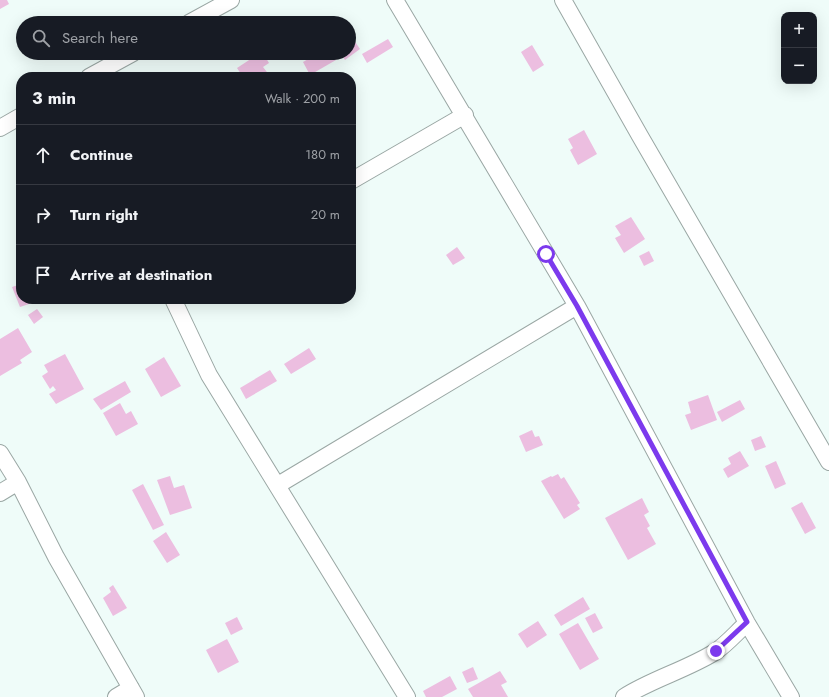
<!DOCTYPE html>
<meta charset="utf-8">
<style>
body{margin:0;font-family:Jost,sans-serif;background:#242831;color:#f1f3f6}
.controls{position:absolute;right:12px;top:12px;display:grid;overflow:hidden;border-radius:8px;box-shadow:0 4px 16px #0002}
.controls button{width:36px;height:36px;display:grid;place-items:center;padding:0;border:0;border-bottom:1px solid #363941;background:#171b24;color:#f1f3f6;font:20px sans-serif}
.stop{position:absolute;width:12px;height:12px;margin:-9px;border:3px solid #7c3aed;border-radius:50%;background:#fff}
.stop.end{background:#7c3aed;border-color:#fff;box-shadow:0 1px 4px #0008}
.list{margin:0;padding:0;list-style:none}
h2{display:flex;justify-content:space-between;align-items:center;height:52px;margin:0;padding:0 16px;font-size:17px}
h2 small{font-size:13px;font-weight:400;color:#9ea1a6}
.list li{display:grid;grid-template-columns:26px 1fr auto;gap:12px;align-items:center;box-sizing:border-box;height:60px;padding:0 16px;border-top:1px solid #363941}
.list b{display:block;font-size:15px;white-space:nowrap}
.list em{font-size:13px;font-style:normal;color:#9ea1a6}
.icon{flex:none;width:22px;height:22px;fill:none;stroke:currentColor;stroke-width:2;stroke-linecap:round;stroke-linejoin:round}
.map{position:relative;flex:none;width:829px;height:697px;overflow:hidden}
.search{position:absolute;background:#171b24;box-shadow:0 4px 16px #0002;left:16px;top:16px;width:340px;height:44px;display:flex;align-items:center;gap:10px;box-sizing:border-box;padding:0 14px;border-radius:22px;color:#9ea1a6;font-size:15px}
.panel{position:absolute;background:#171b24;box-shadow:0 4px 16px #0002;left:16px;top:72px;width:340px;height:232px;border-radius:16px}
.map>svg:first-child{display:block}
.building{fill:#ecbee0}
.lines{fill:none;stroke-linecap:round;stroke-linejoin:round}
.minor-casing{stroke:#9aa7a4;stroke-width:18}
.minor{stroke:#fff;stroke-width:16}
.route{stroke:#7c3aed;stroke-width:5}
</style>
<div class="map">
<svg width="829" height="697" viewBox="0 0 829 697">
<rect width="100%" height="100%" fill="#effcf9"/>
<path class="building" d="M 0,0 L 7,0 L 9,4 L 0,9 Z
M 349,33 L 360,49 L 345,60 L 340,53 L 349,53 Z
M 388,39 L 393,47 L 367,63 L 362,54 Z
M 532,45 L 544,65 L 533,72 L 521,52 Z
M 260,53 L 263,53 L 269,63 L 263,67 L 270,76 L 243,77 L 237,68 Z
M 316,53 L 332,53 L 336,60 L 310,75 L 303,62 L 317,54 Z
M 584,130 L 597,154 L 578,165 L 570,150 L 573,148 L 568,139 Z
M 631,217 L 645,239 L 624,253 L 615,238 L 621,235 L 615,226 Z
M 457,247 L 465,258 L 453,265 L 446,255 Z
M 649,251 L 654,261 L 644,266 L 639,256 Z
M 21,284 L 21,299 L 31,299 L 32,303 L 20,307 L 12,287 Z
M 37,309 L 43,317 L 34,324 L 28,315 Z
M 18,328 L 32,352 L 20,360 L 22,363 L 0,376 L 0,339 Z
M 309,348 L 316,359 L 291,374 L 284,364 Z
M 65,354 L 84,389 L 56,404 L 49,394 L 56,390 L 53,386 L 50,389 L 42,376 L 48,372 L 44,365 Z
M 164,357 L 181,386 L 161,397 L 145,369 Z
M 270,370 L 277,381 L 246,399 L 240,388 Z
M 125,381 L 131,392 L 101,410 L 93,399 Z
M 708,395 L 717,420 L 691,430 L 685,415 L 691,413 L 688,402 Z
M 740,400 L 745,409 L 722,422 L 717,412 Z
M 120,403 L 126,414 L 131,411 L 138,424 L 116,436 L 103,413 Z
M 532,430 L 535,437 L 539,436 L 543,445 L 526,452 L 519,436 Z
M 761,436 L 766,447 L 755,451 L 751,440 Z
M 740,451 L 749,466 L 728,478 L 723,469 L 731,464 L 728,458 Z
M 776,461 L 786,484 L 775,489 L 765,466 Z
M 558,474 L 561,479 L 564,477 L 580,503 L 577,505 L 580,509 L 564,519 L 541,481 L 551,476 L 552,477 Z
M 170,476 L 174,488 L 184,485 L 192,508 L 170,515 L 157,480 Z
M 143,484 L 164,525 L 153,530 L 132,490 Z
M 642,498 L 649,512 L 644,515 L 650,526 L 647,528 L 656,544 L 628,560 L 605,518 Z
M 802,502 L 816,528 L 805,534 L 791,508 Z
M 166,532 L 180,555 L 167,563 L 153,541 Z
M 113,585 L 127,608 L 113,616 L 103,598 L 111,592 L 109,588 Z
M 583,597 L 590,609 L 561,626 L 554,615 Z
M 595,613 L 603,628 L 593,633 L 585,618 Z
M 237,617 L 243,629 L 231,635 L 225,623 Z
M 538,621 L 547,635 L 527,648 L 518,634 Z
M 578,623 L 599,659 L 580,670 L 559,634 Z
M 227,639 L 239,662 L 218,673 L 206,650 Z
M 473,667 L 478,679 L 467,683 L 462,672 Z
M 500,671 L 507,682 L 501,685 L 508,697 L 473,697 L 468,689 Z
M 450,676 L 457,689 L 442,697 L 426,697 L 423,691 Z"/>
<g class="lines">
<defs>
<path id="minor" d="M 395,0 L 577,306 L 747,623 L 791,697
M 563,0 L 640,136 L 829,462
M 189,23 L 231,0
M 89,77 L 133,53
M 0,128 L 21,116
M 351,181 L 465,115
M 173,299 L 209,375 L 407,697
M 0,453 L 18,482 L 56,557 L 136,697
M 278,485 L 577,306
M 0,493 L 18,482
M 116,697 L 131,688
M 624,697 C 652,679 686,670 715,652 C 727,644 737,632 747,623"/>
</defs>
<use href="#minor" class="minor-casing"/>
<use href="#minor" class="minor"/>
</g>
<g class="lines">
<path class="route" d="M 546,254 L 577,306 L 747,622 L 716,651"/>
</g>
</svg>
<div class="controls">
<button>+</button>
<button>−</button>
</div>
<div class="stop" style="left:546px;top:254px"></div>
<div class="stop end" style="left:716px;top:651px"></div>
<div class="search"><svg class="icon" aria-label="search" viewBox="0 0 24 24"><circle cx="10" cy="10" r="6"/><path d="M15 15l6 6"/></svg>Search here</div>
<section class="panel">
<h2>3 min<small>Walk · 200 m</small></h2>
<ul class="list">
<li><svg class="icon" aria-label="ahead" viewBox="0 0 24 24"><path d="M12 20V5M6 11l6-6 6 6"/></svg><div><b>Continue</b></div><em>180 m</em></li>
<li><svg class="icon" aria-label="right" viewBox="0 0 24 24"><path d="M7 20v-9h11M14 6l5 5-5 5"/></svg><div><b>Turn right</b></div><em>20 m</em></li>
<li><svg class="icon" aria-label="arrive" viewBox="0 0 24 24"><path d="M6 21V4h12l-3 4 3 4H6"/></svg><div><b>Arrive at destination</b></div></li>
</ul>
</section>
</div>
